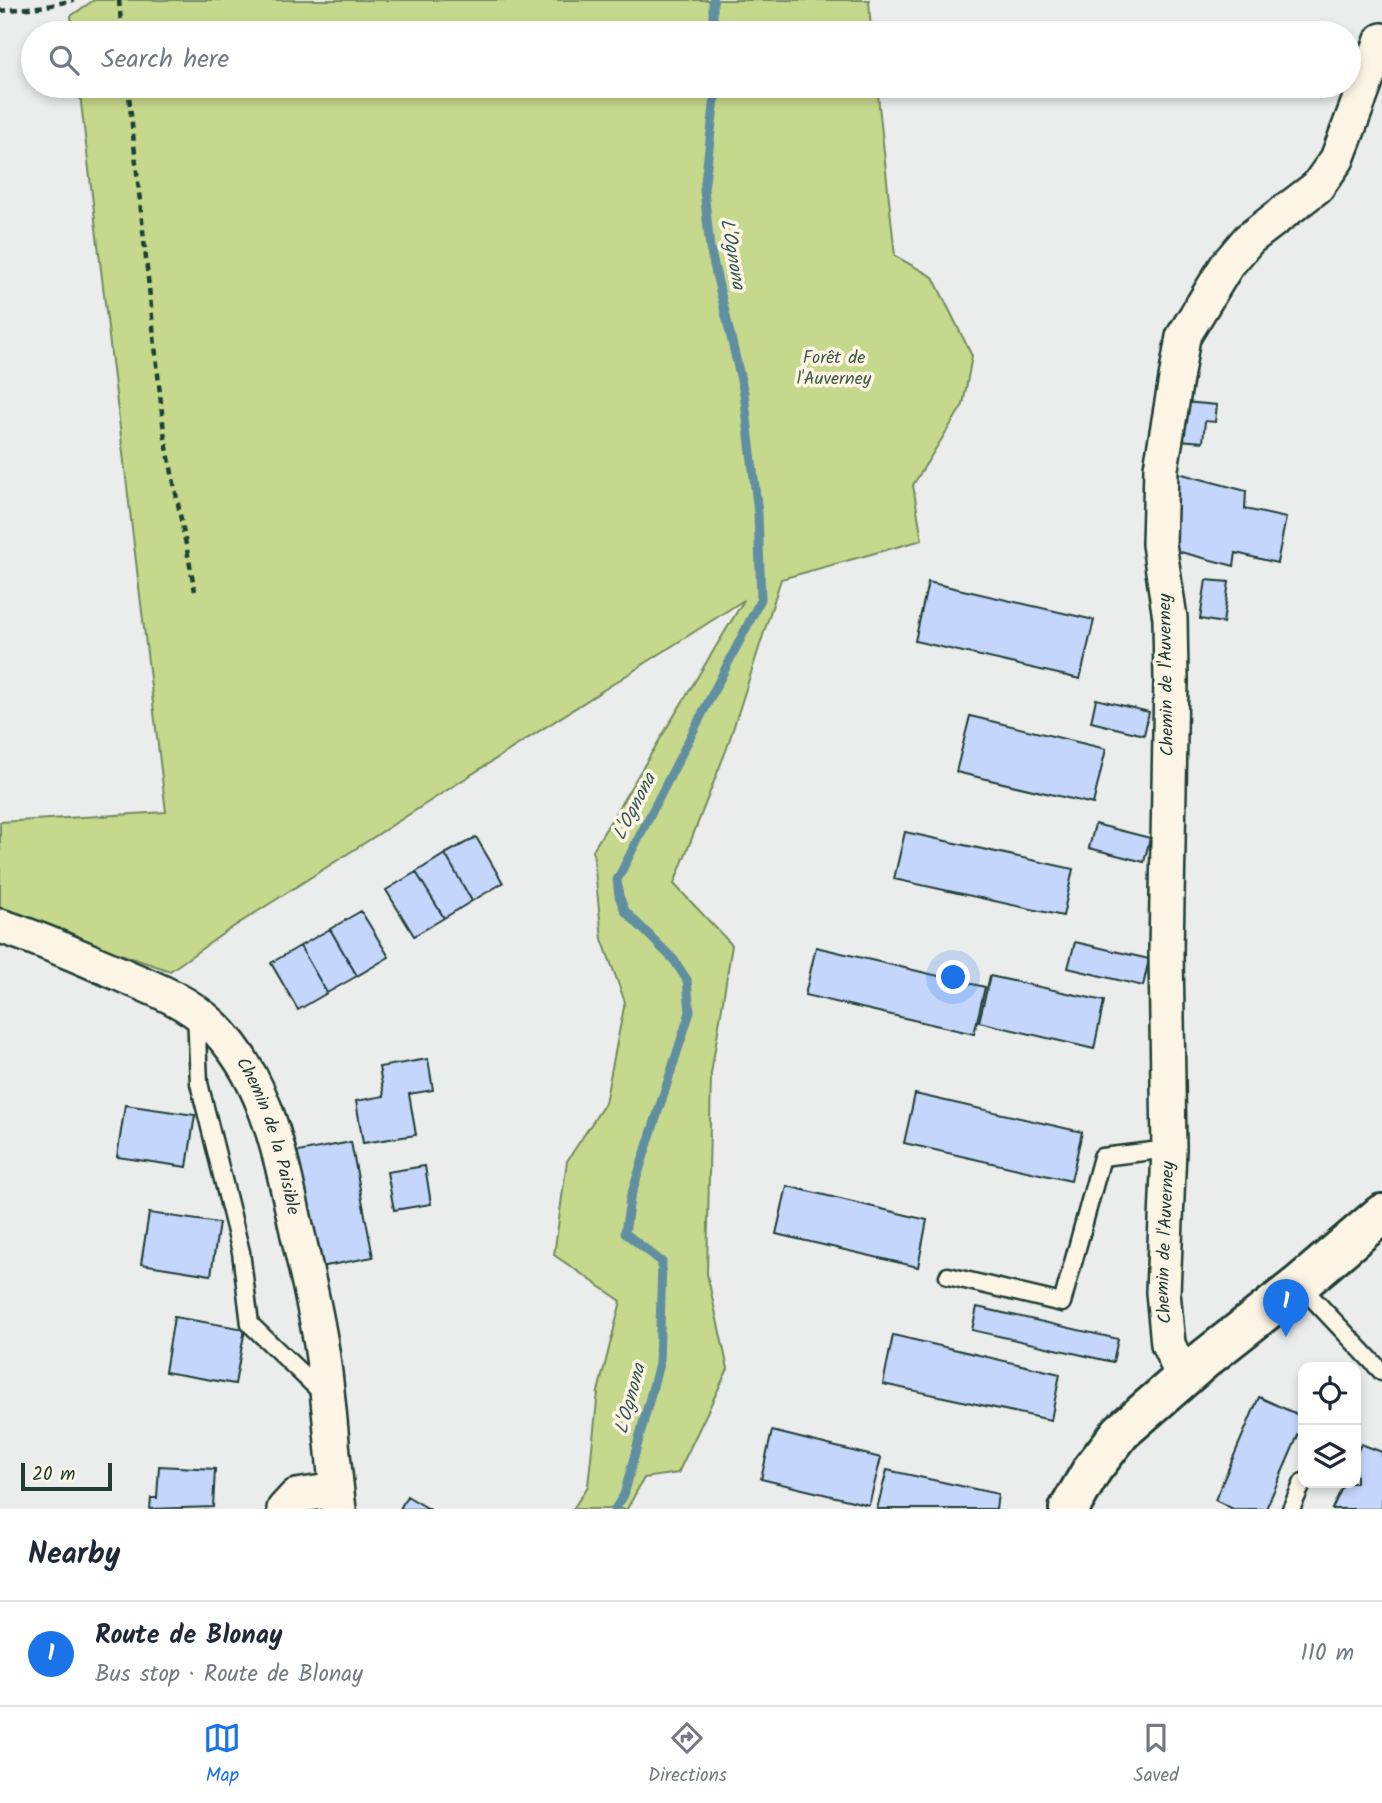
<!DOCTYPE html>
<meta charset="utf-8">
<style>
body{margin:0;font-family:Kalam,sans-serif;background:#f2f2f3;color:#1f2937}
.controls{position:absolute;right:21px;bottom:21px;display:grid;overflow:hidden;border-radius:14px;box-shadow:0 4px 10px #0003}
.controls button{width:63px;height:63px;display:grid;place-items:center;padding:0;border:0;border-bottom:2px solid #e0e1e3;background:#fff;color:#1f2937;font:35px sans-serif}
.scale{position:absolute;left:21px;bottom:18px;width:91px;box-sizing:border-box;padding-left:7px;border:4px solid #1f3d34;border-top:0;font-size:19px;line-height:24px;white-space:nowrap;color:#1f3d34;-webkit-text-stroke:5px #fcf5e5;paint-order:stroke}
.you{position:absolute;left:954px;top:978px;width:24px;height:24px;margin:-18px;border:5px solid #fff;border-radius:50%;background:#1a73e8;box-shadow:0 0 0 10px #1a73e833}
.badge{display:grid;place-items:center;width:46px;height:46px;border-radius:50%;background:#1a73e8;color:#fff;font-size:23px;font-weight:700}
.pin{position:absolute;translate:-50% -58px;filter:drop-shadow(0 2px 4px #0008)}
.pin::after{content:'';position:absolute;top:37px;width:24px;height:21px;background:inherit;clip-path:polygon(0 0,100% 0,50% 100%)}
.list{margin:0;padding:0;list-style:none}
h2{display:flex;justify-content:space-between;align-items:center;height:91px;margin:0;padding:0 28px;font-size:30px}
h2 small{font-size:23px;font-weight:400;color:#747a83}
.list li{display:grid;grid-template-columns:46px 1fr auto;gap:21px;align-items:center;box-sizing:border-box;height:105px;padding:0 28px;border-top:2px solid #e0e1e3}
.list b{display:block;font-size:26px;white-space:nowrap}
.list p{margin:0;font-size:23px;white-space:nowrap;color:#747a83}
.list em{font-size:23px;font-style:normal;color:#747a83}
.icon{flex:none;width:38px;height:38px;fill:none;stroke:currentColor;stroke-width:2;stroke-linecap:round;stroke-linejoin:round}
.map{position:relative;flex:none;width:1382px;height:1509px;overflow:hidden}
.search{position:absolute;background:#fff;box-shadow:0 4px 10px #0003;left:21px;right:21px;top:21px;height:77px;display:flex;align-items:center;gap:18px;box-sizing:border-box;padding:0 24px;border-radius:38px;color:#747a83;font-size:26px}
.sheet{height:196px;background:#fff}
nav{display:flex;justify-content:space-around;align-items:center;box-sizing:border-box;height:98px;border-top:2px solid #e0e1e3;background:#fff;font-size:19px;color:#747a83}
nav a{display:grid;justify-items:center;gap:4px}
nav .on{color:#1a73e8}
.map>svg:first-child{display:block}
.green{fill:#c6d88c;stroke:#728a60;stroke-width:2}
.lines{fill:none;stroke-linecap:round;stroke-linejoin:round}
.stream{stroke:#608fa2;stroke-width:9}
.building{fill:#c4d6fc;stroke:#1f3d34;stroke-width:2}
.lane-casing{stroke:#1f3d34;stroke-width:21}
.street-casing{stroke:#1f3d34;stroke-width:38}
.secondary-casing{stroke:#1f3d34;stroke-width:44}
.path{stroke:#1f3d34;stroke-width:4.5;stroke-dasharray:7 5;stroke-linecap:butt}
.lane{stroke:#fcf5e5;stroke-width:16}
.street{stroke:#fcf5e5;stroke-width:33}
.secondary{stroke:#fcf5e5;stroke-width:38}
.labels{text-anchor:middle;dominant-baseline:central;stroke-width:7;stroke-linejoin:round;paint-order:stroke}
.park-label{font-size:18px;fill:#405c46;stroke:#fcf5e5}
.street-label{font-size:18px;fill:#1f3d34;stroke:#fcf5e5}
.water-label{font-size:19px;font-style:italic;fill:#355859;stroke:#fcf5e5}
</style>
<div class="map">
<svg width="1382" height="1509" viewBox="0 0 1382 1509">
<rect width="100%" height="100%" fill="#ebecec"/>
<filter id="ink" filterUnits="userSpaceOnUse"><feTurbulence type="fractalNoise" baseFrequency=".0143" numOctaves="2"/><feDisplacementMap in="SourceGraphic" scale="14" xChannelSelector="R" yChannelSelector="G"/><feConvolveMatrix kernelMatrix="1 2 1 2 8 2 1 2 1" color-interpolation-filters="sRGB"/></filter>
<g filter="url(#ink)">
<path class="green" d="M 94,0 L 869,0 L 871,33 L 73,33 L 71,16 Z
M 79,86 L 877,86 L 895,256 L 933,277 L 972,356 L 963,405 L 913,485 L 922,540 L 781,579 L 727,748 L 674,884 L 732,945 L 711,1074 L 707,1274 L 728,1369 L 678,1473 L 644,1478 L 627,1509 L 573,1509 L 588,1486 L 598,1392 L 621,1301 L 554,1255 L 567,1161 L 605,1103 L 625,1002 L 602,939 L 593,850 L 744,600 L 227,931 L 170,971 L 0,913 L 0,822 L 166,812 Z"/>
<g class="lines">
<path class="stream" d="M 713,33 L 713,0
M 615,1509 L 624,1495 L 659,1364 L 662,1262 L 625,1233 L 630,1199 L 690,1012 L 687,980 L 674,960 L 625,911 L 619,896 L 617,880 L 761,599 L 758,513 L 744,393 L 710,248 L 704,190 L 715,98 L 713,86"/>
</g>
<path class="building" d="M 1184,402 L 1217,405 L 1215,422 L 1205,421 L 1203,442 L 1179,440 Z
M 1167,470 L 1246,491 L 1245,509 L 1286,518 L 1277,563 L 1236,553 L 1234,566 L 1165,548 Z
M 1206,580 L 1229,582 L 1223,623 L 1200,619 Z
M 928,582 L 1094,620 L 1080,679 L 915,641 Z
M 1096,699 L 1149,712 L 1144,735 L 1091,722 Z
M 970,716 L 1106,749 L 1093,804 L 956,772 Z
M 1095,824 L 1150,838 L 1144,862 L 1089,848 Z
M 905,832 L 1073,869 L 1063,916 L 894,879 Z
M 476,837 L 503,883 L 472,901 L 445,854 Z
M 445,854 L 472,901 L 444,918 L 416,872 Z
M 416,872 L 444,918 L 414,936 L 386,890 Z
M 361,911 L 389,957 L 357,976 L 330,929 Z
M 330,929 L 357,976 L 327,993 L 300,946 Z
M 1075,942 L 1149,959 L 1143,986 L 1068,968 Z
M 300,946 L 327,993 L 298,1010 L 271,963 Z
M 816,947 L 985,987 L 974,1034 L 805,995 Z
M 990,976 L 1104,1001 L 1094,1049 L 979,1022 Z
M 428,1059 L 433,1090 L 409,1094 L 416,1135 L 363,1143 L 356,1101 L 384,1096 L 379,1067 Z
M 915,1094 L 1082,1132 L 1071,1181 L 904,1143 Z
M 125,1105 L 195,1115 L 187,1167 L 117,1157 Z
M 351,1142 L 373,1257 L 315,1268 L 293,1153 Z
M 425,1166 L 431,1204 L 394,1210 L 387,1172 Z
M 787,1186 L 927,1220 L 918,1267 L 776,1234 Z
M 149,1213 L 219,1223 L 211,1275 L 141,1264 Z
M 977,1307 L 1118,1339 L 1113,1362 L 972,1330 Z
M 174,1317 L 245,1329 L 235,1384 L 165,1372 Z
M 893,1335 L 1060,1374 L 1051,1420 L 883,1384 Z
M 1259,1397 L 1303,1417 L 1303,1424 L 1266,1509 L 1233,1509 L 1215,1500 Z
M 772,1431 L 881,1458 L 869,1505 L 761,1479 Z
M 1361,1444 L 1382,1452 L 1382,1509 L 1332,1509 L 1344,1483 L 1356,1483 L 1356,1455 Z
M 159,1466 L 215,1469 L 213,1507 L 150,1509 L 151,1498 L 157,1498 Z
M 887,1470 L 998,1494 L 996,1509 L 877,1509 Z
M 407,1496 L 429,1509 L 400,1509 Z"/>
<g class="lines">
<defs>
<path id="lane" d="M 196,1012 L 199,1083 L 241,1252 L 250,1324 L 323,1394
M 948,1276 L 1062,1303 L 1102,1157 L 1169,1149
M 1300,1285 L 1382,1372
M 1291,1509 L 1303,1482"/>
<g id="street">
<path id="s1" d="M 0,926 C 39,938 76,955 113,971 C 147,986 183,998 211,1024 C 266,1075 280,1155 296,1226 C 305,1267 316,1309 322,1351 C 330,1403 332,1456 339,1509"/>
<path id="s2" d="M 1183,1377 L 1168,1344 L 1163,1292 L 1169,1149 L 1166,952 L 1171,679 L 1170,618 L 1159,544 L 1161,468 L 1183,337 L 1227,265 L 1249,239 L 1317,187 L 1337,159 L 1382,40"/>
<path d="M 284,1509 L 296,1496 L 336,1490"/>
</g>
<path id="secondary" d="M 1069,1509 L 1093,1468 L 1121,1432 L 1206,1358 L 1300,1284 L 1382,1214"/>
</defs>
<use href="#lane" class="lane-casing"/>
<use href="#street" class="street-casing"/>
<use href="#secondary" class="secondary-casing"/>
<path class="path" d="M 119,0 L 122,33
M 0,11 L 47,6 L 74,0
M 128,86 L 164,432 L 195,591"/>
<use href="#lane" class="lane"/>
<use href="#street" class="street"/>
<use href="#secondary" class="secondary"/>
</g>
</g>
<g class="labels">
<g class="park-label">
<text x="834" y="358">Forêt de<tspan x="834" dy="21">l'Auverney</tspan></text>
</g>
<g class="street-label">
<text transform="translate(1167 675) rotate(-91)">Chemin de l'Auverney</text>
<text stroke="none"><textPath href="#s1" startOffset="362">Chemin de la Paisible</textPath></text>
<text stroke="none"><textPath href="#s2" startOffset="138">Chemin de l'Auverney</textPath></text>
</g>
<g class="water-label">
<text transform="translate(732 254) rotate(80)">L'Ognona</text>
<text transform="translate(635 807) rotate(-63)">L'Ognona</text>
<text transform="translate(631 1399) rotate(-75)">L'Ognona</text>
</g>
</g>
</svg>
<div class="controls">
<button><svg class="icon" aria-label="locate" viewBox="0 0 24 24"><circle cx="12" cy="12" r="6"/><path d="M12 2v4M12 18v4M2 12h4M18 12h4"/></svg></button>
<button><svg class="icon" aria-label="layers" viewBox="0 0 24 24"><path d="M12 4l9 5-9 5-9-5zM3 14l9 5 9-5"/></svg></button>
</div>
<div class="scale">20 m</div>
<div class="you"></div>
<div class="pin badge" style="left:1286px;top:1337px">1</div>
<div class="search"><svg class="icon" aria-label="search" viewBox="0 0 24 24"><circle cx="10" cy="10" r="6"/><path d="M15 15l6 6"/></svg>Search here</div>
</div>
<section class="sheet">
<h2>Nearby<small></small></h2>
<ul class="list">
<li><span class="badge">1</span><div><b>Route de Blonay</b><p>Bus stop · Route de Blonay</p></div><em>110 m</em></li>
</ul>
</section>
<nav>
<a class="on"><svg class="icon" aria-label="map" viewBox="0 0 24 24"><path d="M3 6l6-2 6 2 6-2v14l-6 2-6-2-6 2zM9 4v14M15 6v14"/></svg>Map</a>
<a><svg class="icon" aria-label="directions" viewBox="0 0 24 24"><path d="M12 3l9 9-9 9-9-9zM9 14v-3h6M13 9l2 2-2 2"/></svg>Directions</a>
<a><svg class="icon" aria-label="saved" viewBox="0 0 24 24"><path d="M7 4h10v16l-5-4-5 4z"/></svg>Saved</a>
</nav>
